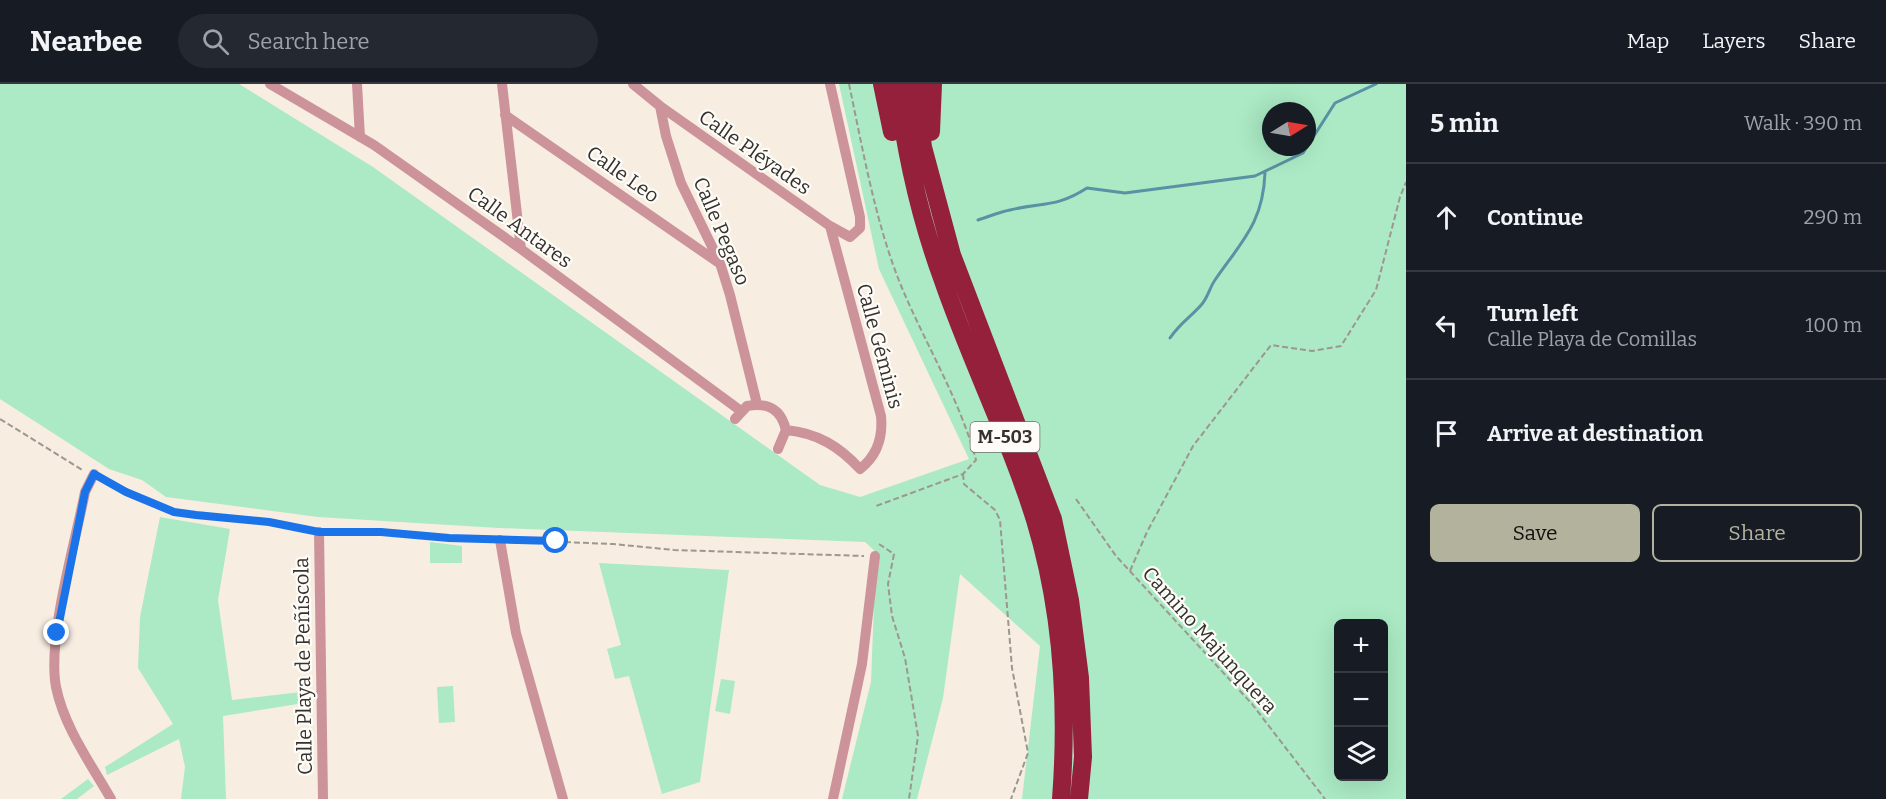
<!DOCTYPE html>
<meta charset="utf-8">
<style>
body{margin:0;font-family:Bitter,serif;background:#242831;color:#f1f3f6}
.controls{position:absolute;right:18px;bottom:18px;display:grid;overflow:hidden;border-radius:9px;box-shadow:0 6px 24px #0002}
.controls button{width:54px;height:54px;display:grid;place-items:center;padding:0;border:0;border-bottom:2px solid #363941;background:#171b24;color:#f1f3f6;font:30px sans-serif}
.compass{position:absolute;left:1262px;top:18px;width:54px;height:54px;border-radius:50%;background:#171b24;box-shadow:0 6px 24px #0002;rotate:79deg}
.stop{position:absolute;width:18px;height:18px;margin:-14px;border:4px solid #1a73e8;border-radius:50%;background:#fff}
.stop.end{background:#1a73e8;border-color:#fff;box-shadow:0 2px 6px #0008}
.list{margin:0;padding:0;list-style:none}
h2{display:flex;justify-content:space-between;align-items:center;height:78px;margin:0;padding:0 24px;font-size:26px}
h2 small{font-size:20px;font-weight:400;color:#9ea1a6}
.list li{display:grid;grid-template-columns:39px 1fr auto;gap:18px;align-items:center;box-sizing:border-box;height:108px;padding:0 24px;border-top:2px solid #363941}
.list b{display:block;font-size:22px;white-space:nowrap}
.list p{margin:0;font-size:20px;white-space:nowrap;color:#9ea1a6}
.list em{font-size:20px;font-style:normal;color:#9ea1a6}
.actions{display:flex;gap:12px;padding:18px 24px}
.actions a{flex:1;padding:14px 0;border:2px solid #b3b39d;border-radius:9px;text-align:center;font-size:21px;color:#b3b39d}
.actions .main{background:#b3b39d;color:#111}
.icon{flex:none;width:33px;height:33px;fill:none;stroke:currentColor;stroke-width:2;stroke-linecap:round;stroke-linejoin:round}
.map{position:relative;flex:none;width:1406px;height:715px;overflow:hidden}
header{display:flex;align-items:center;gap:36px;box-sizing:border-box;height:84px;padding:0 30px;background:#171b24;border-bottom:2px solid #363941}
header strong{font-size:28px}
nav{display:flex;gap:33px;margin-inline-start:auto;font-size:21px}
.search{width:420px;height:54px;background:#242831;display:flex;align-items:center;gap:15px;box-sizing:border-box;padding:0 21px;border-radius:33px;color:#9ea1a6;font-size:22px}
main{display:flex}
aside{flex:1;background:#171b24}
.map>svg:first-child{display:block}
.green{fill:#abeac4;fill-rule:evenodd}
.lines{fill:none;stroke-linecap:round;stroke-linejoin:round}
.stream{stroke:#5992a5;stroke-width:3}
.path{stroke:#9d978e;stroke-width:2;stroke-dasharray:6 3;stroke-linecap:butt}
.street{stroke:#cc949a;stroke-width:10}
.highway{stroke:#94203c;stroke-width:18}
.route{stroke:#1a73e8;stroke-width:8}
.labels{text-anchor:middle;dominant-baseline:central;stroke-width:4.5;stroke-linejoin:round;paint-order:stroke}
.shield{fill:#fefcf9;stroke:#716f6a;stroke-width:1.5}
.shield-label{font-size:18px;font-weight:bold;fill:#35322d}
.street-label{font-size:20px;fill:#35322d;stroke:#fefcf9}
</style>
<header>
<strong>Nearbee</strong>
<div class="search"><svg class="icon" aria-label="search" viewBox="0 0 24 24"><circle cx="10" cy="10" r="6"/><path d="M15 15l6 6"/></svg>Search here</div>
<nav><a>Map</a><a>Layers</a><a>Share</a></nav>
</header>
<main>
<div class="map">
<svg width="1406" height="715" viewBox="0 0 1406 715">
<rect width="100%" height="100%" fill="#f7ede1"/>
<path class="green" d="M 0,0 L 239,0 L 373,83 L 820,401 L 860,413 L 969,375 L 879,185 L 839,0 L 1406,0 L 1406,715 L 1022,715 L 1040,562 L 960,490 L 943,614 L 917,715 L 842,715 L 871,598 L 876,468 L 865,458 L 499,444 L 318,433 L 166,413 L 142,396 L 109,385 L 0,315 ZM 1271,27 L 1307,27 L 1307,63 L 1271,63 ZM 1338,540 L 1384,540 L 1384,692 L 1338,692 Z
M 160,433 L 230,445 L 218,516 L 232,616 L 309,607 L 310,618 L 223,632 L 226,715 L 181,715 L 185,683 L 179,655 L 107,691 L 105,683 L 173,640 L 138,584 L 140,533 Z
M 430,458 L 462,462 L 462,479 L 430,479 Z
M 599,479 L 729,486 L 700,698 L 662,710 L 629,592 L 615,595 L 607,565 L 621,561 Z
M 721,595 L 735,597 L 730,630 L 715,627 Z
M 453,602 L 455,638 L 439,639 L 437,603 Z
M 88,695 L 94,702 L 77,715 L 61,715 Z"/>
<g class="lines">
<path class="stream" d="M 978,136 C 988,133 999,128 1010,126 C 1042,118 1056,124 1087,104 L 1125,109 L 1255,92 L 1303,69 L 1335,19 L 1376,0
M 1170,254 C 1180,239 1192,232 1202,220 C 1208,213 1210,203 1215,196 C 1242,157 1263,139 1265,89"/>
<path class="path" d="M 849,0 C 863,66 876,142 902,204 C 926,261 960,316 976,376 L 963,390 L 876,422
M 0,335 L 84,387
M 963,390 L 964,400 L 995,426 L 1000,436 L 1012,584 L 1028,669 L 1011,715
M 103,395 L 126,408 L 174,428 L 269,438 L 310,446
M 1076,415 L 1116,472 L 1252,620 L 1325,715
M 328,448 L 381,448 L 490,455
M 511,456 L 613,460 L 674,466 L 864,472
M 879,460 L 894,470 L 888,500 L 892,532 L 905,574 L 918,652 L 909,715
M 1130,487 L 1147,448 L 1193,362 L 1271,261 L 1312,267 L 1341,262 L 1376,206 L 1400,113 L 1406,98"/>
<path class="street" d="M 270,0 L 374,61 L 521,165 L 741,327
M 357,0 L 360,53
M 502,0 L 521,165
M 633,0 L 660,22 L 666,52 L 681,99 L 720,179 L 730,211 L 757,320
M 660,22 L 830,142 L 850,153 L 860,144 L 860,133 L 830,0
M 505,31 L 719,179
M 735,335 L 747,322 C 768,318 781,325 786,346 L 778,365
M 786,346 C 817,349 839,362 860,385 C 878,371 883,353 881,332 L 830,142
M 94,390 L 85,408 C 75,460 47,554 56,603 C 64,643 91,680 111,715
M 319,448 L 323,715
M 500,456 L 516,549 L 563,715
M 833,715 L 862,580 L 875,472"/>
<path class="highway" d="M 882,0 L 892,48
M 897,0 C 905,67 919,131 942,194 C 970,276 1009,353 1035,436 C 1062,525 1068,622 1061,715
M 915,0 L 923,63 L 952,171 L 1053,435 L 1070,516 L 1080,594 L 1083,673 L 1079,715
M 931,48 L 933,0"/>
</g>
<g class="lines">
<path class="route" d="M 57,549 L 85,408 L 94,390 L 126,408 L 174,428 L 196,431 L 269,438 L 319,448 L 381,448 L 449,454 L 556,457"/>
</g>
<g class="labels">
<rect class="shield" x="970.5" y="338" width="69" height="30" rx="4.5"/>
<g class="shield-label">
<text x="1005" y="353">M-503</text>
</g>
<g class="street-label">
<text transform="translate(755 68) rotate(35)">Calle Pléyades</text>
<text transform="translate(623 90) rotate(35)">Calle Leo</text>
<text transform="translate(520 143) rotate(36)">Calle Antares</text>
<text transform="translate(722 147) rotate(67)">Calle Pegaso</text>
<text transform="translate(880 262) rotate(75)">Calle Géminis</text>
<text transform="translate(1210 556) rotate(48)">Camino Majunquera</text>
<text transform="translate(303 582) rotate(-91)">Calle Playa de Peñíscola</text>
</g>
</g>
</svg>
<div class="controls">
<button>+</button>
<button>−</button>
<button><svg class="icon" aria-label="layers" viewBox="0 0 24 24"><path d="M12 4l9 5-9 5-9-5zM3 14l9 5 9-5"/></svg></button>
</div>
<svg class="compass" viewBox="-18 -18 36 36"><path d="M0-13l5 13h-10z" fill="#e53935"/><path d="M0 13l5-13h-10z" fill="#9ea1a6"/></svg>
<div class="stop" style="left:556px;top:457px"></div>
<div class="stop end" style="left:57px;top:549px"></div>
</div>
<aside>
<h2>5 min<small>Walk · 390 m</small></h2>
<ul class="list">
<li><svg class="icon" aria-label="ahead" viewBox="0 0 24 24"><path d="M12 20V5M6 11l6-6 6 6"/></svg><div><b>Continue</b></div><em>290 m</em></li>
<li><svg class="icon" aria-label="left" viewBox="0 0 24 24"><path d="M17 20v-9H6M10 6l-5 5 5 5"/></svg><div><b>Turn left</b><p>Calle Playa de Comillas</p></div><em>100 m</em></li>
<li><svg class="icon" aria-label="arrive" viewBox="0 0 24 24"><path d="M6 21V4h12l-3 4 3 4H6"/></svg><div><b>Arrive at destination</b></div></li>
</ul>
<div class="actions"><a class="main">Save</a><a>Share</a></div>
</aside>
</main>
